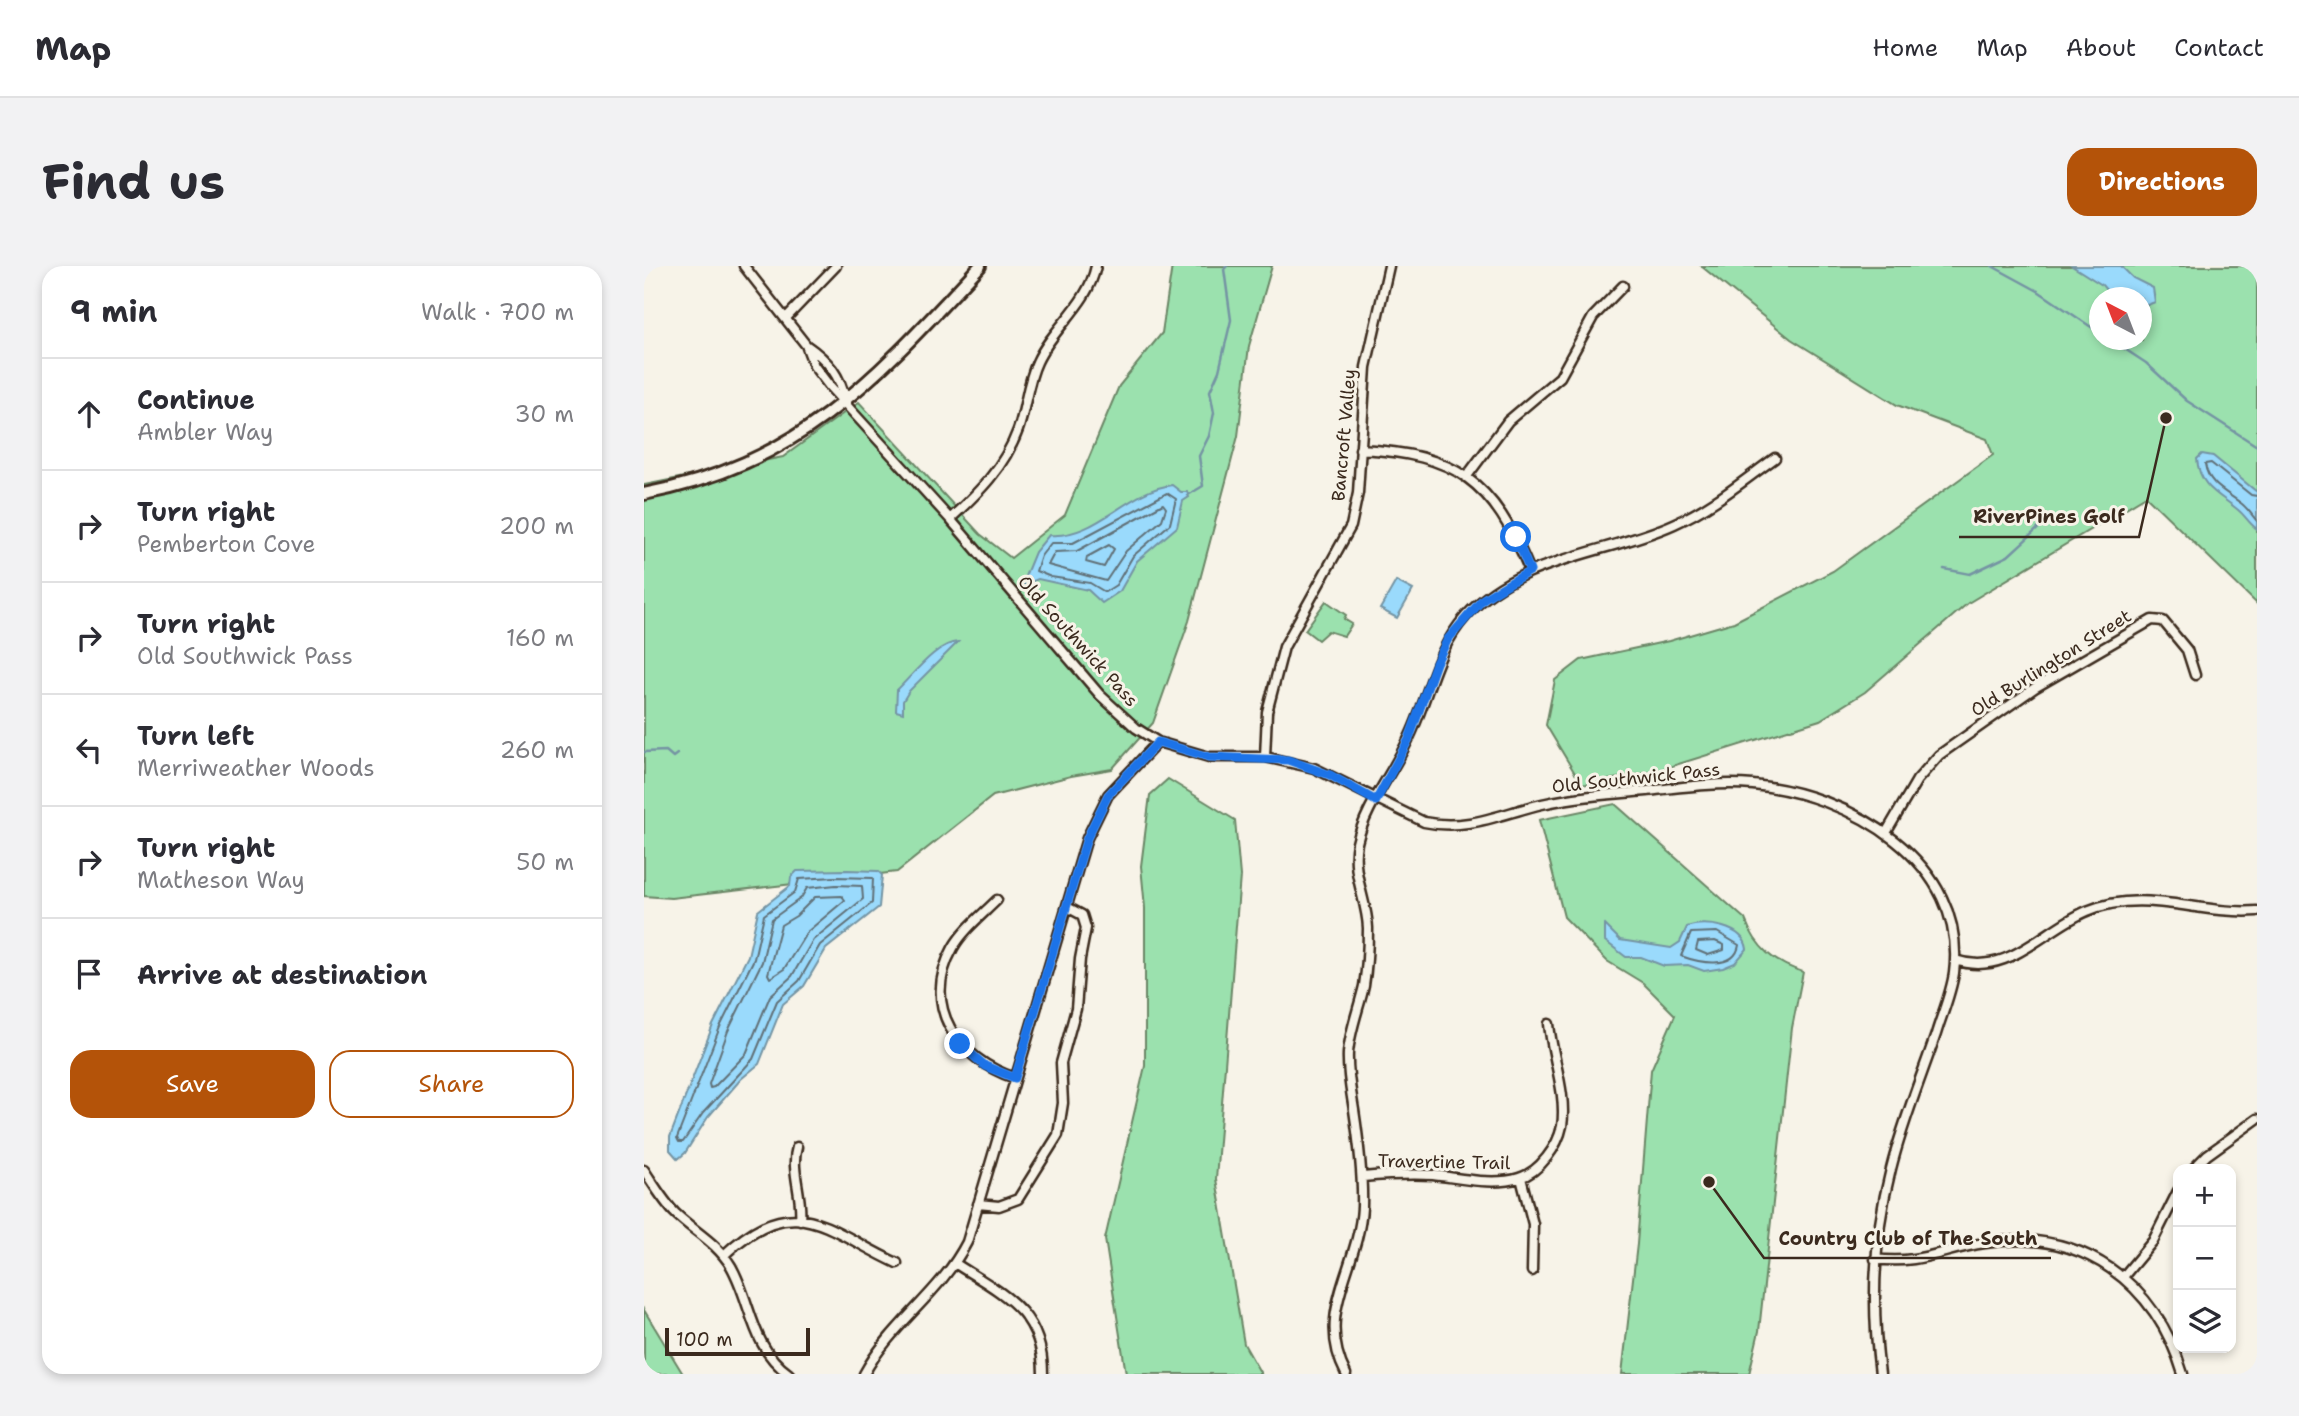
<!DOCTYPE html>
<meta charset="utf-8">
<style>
body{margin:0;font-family:"Shantell Sans",sans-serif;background:#f2f2f3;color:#2b2b33}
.controls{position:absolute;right:21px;bottom:21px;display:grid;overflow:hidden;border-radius:14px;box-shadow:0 4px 10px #0003}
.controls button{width:63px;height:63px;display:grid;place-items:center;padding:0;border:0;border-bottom:2px solid #e1e1e2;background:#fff;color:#2b2b33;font:35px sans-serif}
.compass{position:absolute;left:1445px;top:21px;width:63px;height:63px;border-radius:50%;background:#fff;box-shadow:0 4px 10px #0003;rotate:318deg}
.scale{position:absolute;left:21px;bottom:18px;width:145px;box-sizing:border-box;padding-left:7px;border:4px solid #3b2a1e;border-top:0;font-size:19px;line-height:24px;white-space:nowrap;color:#3b2a1e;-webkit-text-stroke:5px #f7f3e8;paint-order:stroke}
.stop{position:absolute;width:21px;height:21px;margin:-16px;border:5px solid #1a73e8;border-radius:50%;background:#fff}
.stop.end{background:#1a73e8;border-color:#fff;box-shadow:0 2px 7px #0008}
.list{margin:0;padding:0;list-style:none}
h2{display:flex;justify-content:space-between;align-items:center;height:91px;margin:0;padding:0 28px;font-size:30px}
h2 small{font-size:23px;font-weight:400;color:#7c7c81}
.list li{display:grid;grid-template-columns:46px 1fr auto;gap:21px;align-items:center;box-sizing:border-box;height:112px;padding:0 28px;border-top:2px solid #e1e1e2}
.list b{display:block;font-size:26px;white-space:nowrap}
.list p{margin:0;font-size:23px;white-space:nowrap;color:#7c7c81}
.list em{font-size:23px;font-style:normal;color:#7c7c81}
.actions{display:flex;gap:14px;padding:21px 28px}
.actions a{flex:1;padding:16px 0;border:2px solid #b45309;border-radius:21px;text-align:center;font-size:24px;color:#b45309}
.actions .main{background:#b45309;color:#fff}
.icon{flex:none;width:38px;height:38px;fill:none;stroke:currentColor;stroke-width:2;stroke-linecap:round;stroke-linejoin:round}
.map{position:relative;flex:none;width:1613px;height:1108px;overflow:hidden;border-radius:21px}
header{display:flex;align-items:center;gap:42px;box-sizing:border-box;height:98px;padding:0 35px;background:#fff;border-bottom:2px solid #e1e1e2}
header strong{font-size:33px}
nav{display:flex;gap:38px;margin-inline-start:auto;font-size:24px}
.intro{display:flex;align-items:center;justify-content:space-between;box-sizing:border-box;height:168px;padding:0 42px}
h1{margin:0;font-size:49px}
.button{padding:18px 32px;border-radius:21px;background:#b45309;color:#fff;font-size:24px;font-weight:700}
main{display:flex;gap:42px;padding:0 42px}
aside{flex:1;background:#fff;border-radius:21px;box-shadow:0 4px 10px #0003}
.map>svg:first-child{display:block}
.green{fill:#9be1ae;stroke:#6b8666;stroke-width:2;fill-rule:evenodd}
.water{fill:#9adafc;stroke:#7494a3;stroke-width:2}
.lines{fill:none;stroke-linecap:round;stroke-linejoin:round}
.shore{stroke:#617077;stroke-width:2}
.stream{stroke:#7494a3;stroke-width:2.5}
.minor-casing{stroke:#3b2a1e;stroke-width:13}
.secondary-casing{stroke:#3b2a1e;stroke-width:16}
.minor{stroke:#f7f3e8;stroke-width:8}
.secondary{stroke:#f7f3e8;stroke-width:10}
.route{stroke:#1a73e8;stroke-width:9}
.labels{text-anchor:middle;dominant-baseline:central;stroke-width:6;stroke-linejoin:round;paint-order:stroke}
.street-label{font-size:18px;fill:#3b2a1e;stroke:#f7f3e8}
.leader{fill:none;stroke:#3b2a1e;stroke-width:2.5}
.callout-dot{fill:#3b2a1e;stroke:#f7f3e8;stroke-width:2.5}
.callout-label{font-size:19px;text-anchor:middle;font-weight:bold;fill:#3b2a1e;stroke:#f7f3e8;stroke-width:6;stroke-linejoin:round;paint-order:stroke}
</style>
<header>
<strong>Map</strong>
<nav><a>Home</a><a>Map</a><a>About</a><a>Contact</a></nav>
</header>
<div class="intro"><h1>Find us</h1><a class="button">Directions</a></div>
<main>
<aside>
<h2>9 min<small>Walk · 700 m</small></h2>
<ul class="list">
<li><svg class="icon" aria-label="ahead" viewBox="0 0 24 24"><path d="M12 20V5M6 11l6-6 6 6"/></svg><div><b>Continue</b><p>Ambler Way</p></div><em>30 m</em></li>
<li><svg class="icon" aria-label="right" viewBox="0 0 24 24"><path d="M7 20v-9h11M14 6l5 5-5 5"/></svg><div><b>Turn right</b><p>Pemberton Cove</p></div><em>200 m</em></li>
<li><svg class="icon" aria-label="right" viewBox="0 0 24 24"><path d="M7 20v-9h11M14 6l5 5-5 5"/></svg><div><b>Turn right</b><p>Old Southwick Pass</p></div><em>160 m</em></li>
<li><svg class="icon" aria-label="left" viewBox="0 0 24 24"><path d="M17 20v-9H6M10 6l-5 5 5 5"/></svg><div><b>Turn left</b><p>Merriweather Woods</p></div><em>260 m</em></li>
<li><svg class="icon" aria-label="right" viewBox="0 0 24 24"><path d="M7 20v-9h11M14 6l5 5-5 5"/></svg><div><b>Turn right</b><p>Matheson Way</p></div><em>50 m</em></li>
<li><svg class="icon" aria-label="arrive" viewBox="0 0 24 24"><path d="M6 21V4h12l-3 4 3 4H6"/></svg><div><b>Arrive at destination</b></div></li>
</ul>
<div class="actions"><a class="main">Save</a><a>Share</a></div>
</aside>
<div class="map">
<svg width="1613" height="1108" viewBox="0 0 1613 1108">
<rect width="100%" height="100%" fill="#f7f3e8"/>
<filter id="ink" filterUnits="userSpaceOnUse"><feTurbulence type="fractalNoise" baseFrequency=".0143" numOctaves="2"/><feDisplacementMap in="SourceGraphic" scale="14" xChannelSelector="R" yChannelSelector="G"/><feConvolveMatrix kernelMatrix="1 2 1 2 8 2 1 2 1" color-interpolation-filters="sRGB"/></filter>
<g filter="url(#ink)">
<path class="green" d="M 528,0 L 628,0 L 605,80 L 594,170 L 545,355 L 509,457 L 468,503 L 427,510 L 349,530 L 253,606 L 27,632 L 0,630 L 0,219 L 139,191 L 215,136 L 336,268 L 367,292 L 421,249 L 475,120 L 518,67 Z
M 1057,0 L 1613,0 L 1613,338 L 1502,230 L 1324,337 L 1221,426 L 1176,454 L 1012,505 L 938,519 L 902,459 L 911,414 L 937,394 L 1025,375 L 1090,356 L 1189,305 L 1349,189 L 1343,173 L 1253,139 L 1147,73 ZM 1456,32 L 1498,32 L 1498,74 L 1456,74 Z
M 682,335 L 702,349 L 700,353 L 708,358 L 700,370 L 684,365 L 674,374 L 661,364 Z
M 524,513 L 591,554 L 596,610 L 572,913 L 600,1078 L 617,1108 L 482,1108 L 461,973 L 501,800 L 501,642 L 497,600 L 506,529 Z
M 971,538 L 1101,653 C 1112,682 1130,697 1159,706 L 1148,762 L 1115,1065 L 1105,1108 L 978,1108 L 993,978 L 1007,804 L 1031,749 L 999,717 L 963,695 L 920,651 L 895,554 Z
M 0,1044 L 39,1108 L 0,1108 Z"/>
<path class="water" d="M 1428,0 L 1477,0 L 1489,12 L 1509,22 L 1511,36 L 1498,41 L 1498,32 L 1468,31 L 1458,19 Z
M 1558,188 L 1569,190 L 1613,226 L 1613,263 C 1605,258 1601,249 1593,243 C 1574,228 1555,220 1553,193 Z
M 528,219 L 537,226 L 543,226 L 545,231 L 539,235 L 533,261 L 493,295 L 476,325 L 458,337 L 444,324 L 394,313 L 377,320 L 391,286 L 405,269 C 452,273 483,224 528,219 Z
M 752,315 L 769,324 L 753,352 L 736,343 Z
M 314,376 L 265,425 L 259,435 L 259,447 L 252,445 L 253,424 C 269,409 292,377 314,376 Z
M 203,604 L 234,605 L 238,609 L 235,641 L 182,683 L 160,720 L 139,738 L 115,798 L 97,813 L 64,851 L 41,887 L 34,893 L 26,884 L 26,871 L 69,759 L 104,690 L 114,645 L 146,620 L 147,611 L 153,605 Z
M 961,659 L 976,674 L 1027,682 L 1036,676 L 1043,661 C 1060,654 1100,660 1103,683 L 1091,697 L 1079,702 L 1060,705 L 1044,699 L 1020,700 L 997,691 L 982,691 L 961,675 Z"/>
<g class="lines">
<path class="shore" d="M 523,227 L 532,233 L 526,258 L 489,290 L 472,319 L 461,326 L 446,317 L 407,311 L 392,305 L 397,290 L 407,277 L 429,277 Z
M 1613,230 L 1607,229 L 1567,197 L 1561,198 C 1564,219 1583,226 1598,238 C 1604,243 1608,249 1613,255
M 519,238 L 522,242 L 518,254 L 482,285 L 462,315 L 404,299 L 411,286 L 433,285 Z
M 465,279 L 470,283 L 460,301 L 442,296 L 443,291 Z
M 191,611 L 229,612 L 228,637 L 176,679 L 155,715 L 133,735 L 109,793 L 59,847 L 39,876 L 35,876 L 33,872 L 76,761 L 110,693 L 120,649 L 151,626 L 155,613 Z
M 192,619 L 218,620 L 219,633 L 169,674 L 148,710 L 126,730 L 102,788 L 70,821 L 66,822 L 65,818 L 84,765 L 118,696 L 128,653 L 157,632 L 163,622 Z
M 171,631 L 198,630 L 201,634 L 163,666 L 140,703 L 126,712 L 124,708 L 137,659 L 152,650 Z
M 1073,666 L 1095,679 C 1091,705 1053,696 1037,690 L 1047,667 Z
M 1071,675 L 1080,679 L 1080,684 L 1064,689 L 1052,684 L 1054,676 Z"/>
<path class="stream" d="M 1348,0 L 1394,25 L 1456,67
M 1467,74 L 1502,97 L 1543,135 L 1613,180
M 544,229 L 559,220 L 555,190 L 565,170 L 570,147 L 566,125 L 575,105 L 587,54 L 580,3 L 583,0
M 1300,303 L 1326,308 L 1364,290 L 1399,258 L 1414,252 L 1427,255
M 0,486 L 22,485 L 29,491 L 33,488"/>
<defs>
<path id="minor" d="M 100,0 L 162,79 L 170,100 L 186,121 L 306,253 L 456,429 L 492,462 L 514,476 L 565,491 L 621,491 L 670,502 L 780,556 C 824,565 856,548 898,538 C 933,530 968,528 1003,525 C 1038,521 1074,516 1109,519 C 1205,528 1324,595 1310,707 C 1307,728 1298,748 1292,768 C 1277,812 1258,858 1247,903 C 1229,972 1227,1038 1236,1108
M 142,52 L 192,0
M 162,79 C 185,95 196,109 202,136
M 716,183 C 813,188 849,215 886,305
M 823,210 L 864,155 L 916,111 L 949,51 L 979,20
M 306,253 C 335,226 360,202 374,164 C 382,142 383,117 393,96 C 409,61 444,39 452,0
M 621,491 L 623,446 L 640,381 L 707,260 L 714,227 L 722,101 L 745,0
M 1242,567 L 1273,514 L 1295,489 L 1392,421 L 1508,354 L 1519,355 L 1543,384 L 1551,409
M 353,634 C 338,649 319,664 309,682 C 276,741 314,793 371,812
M 1311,694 C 1364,712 1398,664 1443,645 C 1500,621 1554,649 1613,645
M 153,881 C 146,904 159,930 156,954
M 1549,903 L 1563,889 L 1613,853
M 0,904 C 10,919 19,935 32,948 C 51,966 73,977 87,1000 C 108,1037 107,1082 145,1108
M 719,911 C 742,909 766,908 789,909 C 816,912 849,920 875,912 C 896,906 914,880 918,860 C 923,827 908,791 905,758
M 877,912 L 889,958 L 888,1005
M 334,938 L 355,940 L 374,933 L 414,869 L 419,837 L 417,797 L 432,743 L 436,693 L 442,662 L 438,649 L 423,641
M 80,989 C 152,921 183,965 253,997
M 1231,993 C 1278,999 1298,983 1341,977 C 1438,961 1512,1017 1539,1108
M 312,998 C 359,1028 399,1045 399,1108
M 1479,1011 L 1509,975 L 1534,925
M 220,1108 C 247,1058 297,1027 323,976 L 443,572 L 464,529 L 514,476
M 702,1108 C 670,1047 715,1001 718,941 C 719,908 715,877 710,844 C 707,825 703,806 704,787 C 706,764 715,742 720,720 C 723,701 724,681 724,662 C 723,634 707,607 713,577 C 721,541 749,507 764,474 C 785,432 790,386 822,350 C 875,291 962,289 1030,258 C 1067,242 1099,215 1131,192"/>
<path id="secondary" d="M 0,228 C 157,198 233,111 336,0"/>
</defs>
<use href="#minor" class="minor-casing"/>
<use href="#secondary" class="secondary-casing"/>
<use href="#minor" class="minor"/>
<use href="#secondary" class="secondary"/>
</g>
</g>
<g class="lines" filter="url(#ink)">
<path class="route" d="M 316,778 L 341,800 L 371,812 L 443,572 L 464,529 L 514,476 L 565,491 L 644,494 L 686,509 L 732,535 L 765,473 L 792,397 L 804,373 L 839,333 L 886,305 L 872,271"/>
</g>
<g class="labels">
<g class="street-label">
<text transform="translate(700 169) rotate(-85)">Bancroft Valley</text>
<text transform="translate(434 375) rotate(48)">Old Southwick Pass</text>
<text transform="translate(1407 397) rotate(-32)">Old Burlington Street</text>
<text transform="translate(992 512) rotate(-6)">Old Southwick Pass</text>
<text transform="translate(800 896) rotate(1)">Travertine Trail</text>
</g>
</g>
<path class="leader" d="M1522 152L1495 271H1315M1065 916L1120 992H1407"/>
<g class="callout-dot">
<circle cx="1522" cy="152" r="7"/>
<circle cx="1065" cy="916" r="7"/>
</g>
<g class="callout-label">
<text x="1405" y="257">RiverPines Golf</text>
<text x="1264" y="979">Country Club of The South</text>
</g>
</svg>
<div class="controls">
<button>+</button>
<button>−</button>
<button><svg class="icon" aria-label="layers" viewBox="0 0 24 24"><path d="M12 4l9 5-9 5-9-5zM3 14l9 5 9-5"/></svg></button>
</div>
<svg class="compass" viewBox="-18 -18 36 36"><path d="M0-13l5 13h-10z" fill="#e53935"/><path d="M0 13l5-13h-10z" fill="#7c7c81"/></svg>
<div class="scale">100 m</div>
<div class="stop" style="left:872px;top:271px"></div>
<div class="stop end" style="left:316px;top:778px"></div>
</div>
</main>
